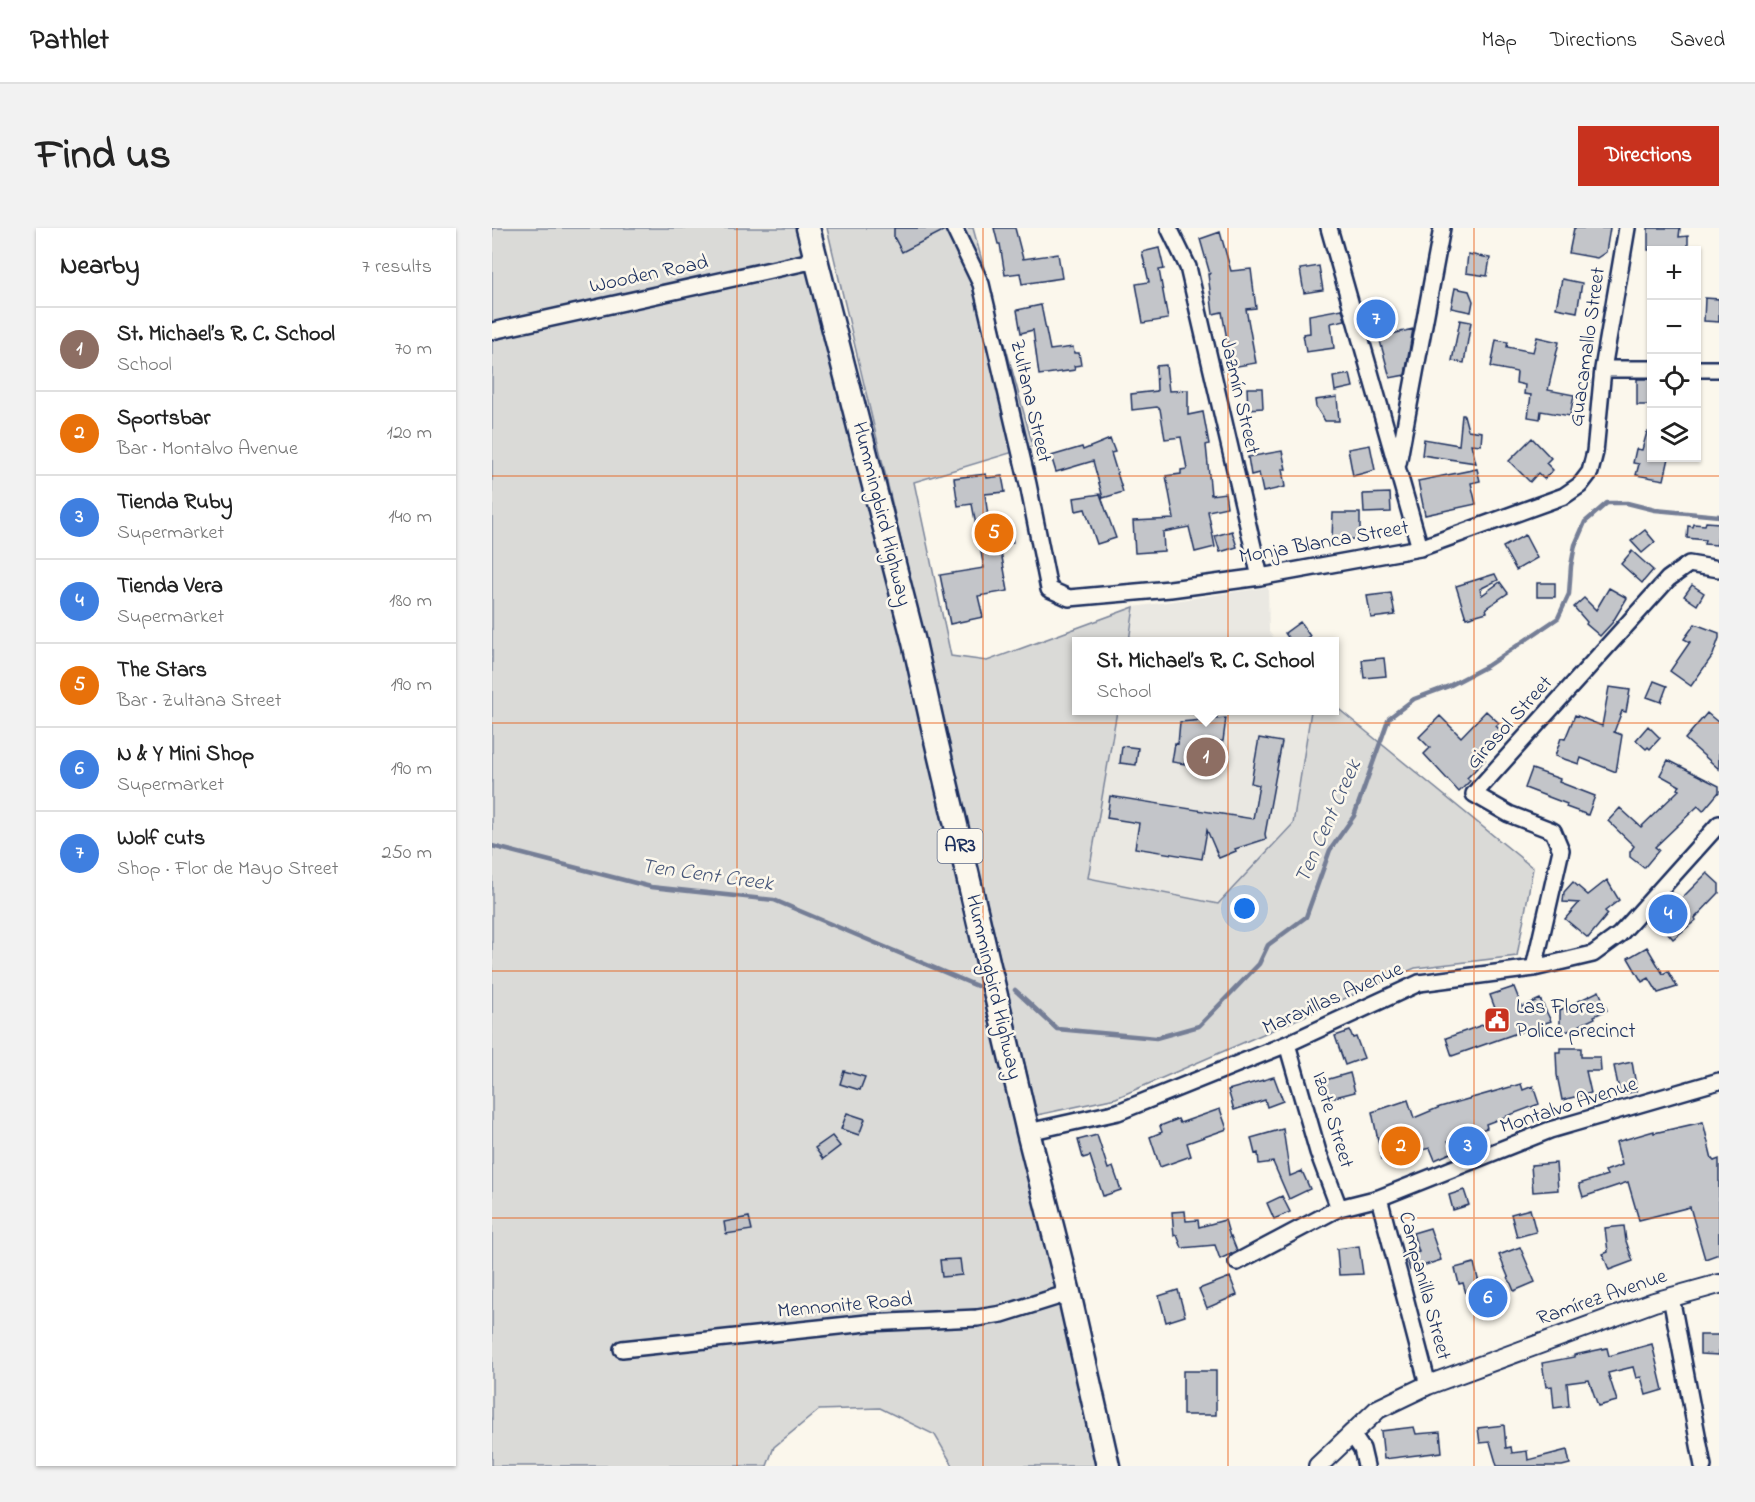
<!DOCTYPE html>
<meta charset="utf-8">
<style>
body{margin:0;font-family:"Indie Flower",sans-serif;background:#f2f2f2;color:#222}
.controls{position:absolute;right:18px;top:18px;display:grid;overflow:hidden;border-radius:0px;box-shadow:0 2px 4px #0004}
.controls button{width:54px;height:54px;display:grid;place-items:center;padding:0;border:0;border-bottom:2px solid #e0e0e0;background:#fff;color:#222;font:30px sans-serif}
.you{position:absolute;left:753px;top:681px;width:21px;height:21px;margin:-15px;border:4px solid #fff;border-radius:50%;background:#1a73e8;box-shadow:0 0 0 9px #1a73e833}
.badge{display:grid;place-items:center;width:39px;height:39px;border-radius:50%;background:#c8321e;color:#fff;font-size:20px;font-weight:700}
.pin{position:absolute;translate:-50% -50%;border:3px solid #fff;box-shadow:0 2px 6px #0006}
.popup{position:absolute;left:580px;top:409px;width:267px;height:78px;box-sizing:border-box;display:grid;place-content:center;border-radius:0px;background:#fff;filter:drop-shadow(0 2px 4px #0005);font-size:20px;white-space:nowrap;color:#767676}
.popup b{font-size:22px;color:#222}
.popup::after{content:'';position:absolute;left:50%;top:100%;margin-left:-12px;border:12px solid transparent;border-top-color:#fff}
.list{margin:0;padding:0;list-style:none}
h2{display:flex;justify-content:space-between;align-items:center;height:78px;margin:0;padding:0 24px;font-size:26px}
h2 small{font-size:20px;font-weight:400;color:#767676}
.list li{display:grid;grid-template-columns:39px 1fr auto;gap:18px;align-items:center;box-sizing:border-box;height:84px;padding:0 24px;border-top:2px solid #e0e0e0}
.list b{display:block;font-size:22px;white-space:nowrap}
.list p{margin:0;font-size:20px;white-space:nowrap;color:#767676}
.list em{font-size:20px;font-style:normal;color:#767676}
.icon{flex:none;width:33px;height:33px;fill:none;stroke:currentColor;stroke-width:2;stroke-linecap:round;stroke-linejoin:round}
.map{position:relative;flex:none;width:1227px;height:1238px;overflow:hidden;border-radius:0px}
header{display:flex;align-items:center;gap:36px;box-sizing:border-box;height:84px;padding:0 30px;background:#fff;border-bottom:2px solid #e0e0e0}
header strong{font-size:28px}
nav{display:flex;gap:33px;margin-inline-start:auto;font-size:21px}
.intro{display:flex;align-items:center;justify-content:space-between;box-sizing:border-box;height:144px;padding:0 36px}
h1{margin:0;font-size:42px}
.button{padding:15px 27px;border-radius:0px;background:#c8321e;color:#fff;font-size:21px;font-weight:700}
main{display:flex;gap:36px;padding:0 36px}
aside{flex:1;background:#fff;border-radius:0px;box-shadow:0 2px 4px #0004}
.map>svg:first-child{display:block}
.built{fill:#eae8e2}
.green{fill:#dadad7;stroke:#7a849a;stroke-width:1.5}
.lines{fill:none;stroke-linecap:round;stroke-linejoin:round}
.stream{stroke:#747e96;stroke-width:4.5}
.building{fill:#c3c5c9;stroke:#1b2f5e;stroke-width:1.5}
.minor-casing{stroke:#1b2f5e;stroke-width:20}
.tertiary-casing{stroke:#1b2f5e;stroke-width:22}
.primary-casing{stroke:#1b2f5e;stroke-width:27}
.minor{stroke:#fbf7ec;stroke-width:15}
.tertiary{stroke:#fbf7ec;stroke-width:18}
.primary{stroke:#fbf7ec;stroke-width:22}
.grid{fill:none;stroke:#e8590c;stroke-width:1.5;stroke-opacity:0.55}
.labels{text-anchor:middle;dominant-baseline:central;stroke-width:5;stroke-linejoin:round;paint-order:stroke}
.shield{fill:#fbf7ec;stroke:#5e6b89;stroke-width:1.5}
.shield-label{font-size:20px;font-weight:bold;fill:#1b2f5e}
.street-label{font-size:21px;fill:#1b2f5e;stroke:#fbf7ec}
.poi-label{font-size:21px;fill:#1b2f5e;stroke:#fbf7ec;text-anchor:start}
.water-label{font-size:22px;font-style:italic;fill:#47577a;stroke:#fbf7ec}
</style>
<header>
<strong>Pathlet</strong>
<nav><a>Map</a><a>Directions</a><a>Saved</a></nav>
</header>
<div class="intro"><h1>Find us</h1><a class="button">Directions</a></div>
<main>
<aside>
<h2>Nearby<small>7 results</small></h2>
<ul class="list">
<li><span class="badge" style="background:#8d6e63">1</span><div><b>St. Michael’s R. C. School</b><p>School</p></div><em>70 m</em></li>
<li><span class="badge" style="background:#e8710a">2</span><div><b>Sportsbar</b><p>Bar · Montalvo Avenue</p></div><em>120 m</em></li>
<li><span class="badge" style="background:#3f7fe0">3</span><div><b>Tienda Ruby</b><p>Supermarket</p></div><em>140 m</em></li>
<li><span class="badge" style="background:#3f7fe0">4</span><div><b>Tienda Vera</b><p>Supermarket</p></div><em>180 m</em></li>
<li><span class="badge" style="background:#e8710a">5</span><div><b>The Stars</b><p>Bar · Zultana Street</p></div><em>190 m</em></li>
<li><span class="badge" style="background:#3f7fe0">6</span><div><b>N &amp; Y Mini Shop</b><p>Supermarket</p></div><em>190 m</em></li>
<li><span class="badge" style="background:#3f7fe0">7</span><div><b>Wolf cuts</b><p>Shop · Flor de Mayo Street</p></div><em>250 m</em></li>
</ul>
</aside>
<div class="map">
<svg width="1227" height="1238" viewBox="0 0 1227 1238">
<rect width="100%" height="100%" fill="#fbf7ec"/>
<filter id="ink" filterUnits="userSpaceOnUse"><feTurbulence type="fractalNoise" baseFrequency=".0167" numOctaves="2"/><feDisplacementMap in="SourceGraphic" scale="12" xChannelSelector="R" yChannelSelector="G"/><feConvolveMatrix kernelMatrix="1 2 1 2 8 2 1 2 1" color-interpolation-filters="sRGB"/></filter>
<g filter="url(#ink)">
<path class="built" d="M 776,359 L 777,404 L 785,413 L 637,414 L 642,379 Z
M 625,483 L 819,483 L 801,596 L 726,677 L 596,650 Z"/>
<path class="green" d="M 0,0 L 316,0 L 606,1238 L 461,1238 L 443,1207 L 388,1180 L 327,1182 L 282,1219 L 275,1238 L 0,1238 Z
M 335,0 L 481,0 L 541,218 L 422,254 L 459,428 L 495,433 L 642,379 L 637,413 L 585,414 L 585,482 L 625,483 L 596,650 L 726,676 L 801,596 L 819,483 L 843,482 L 843,478 L 1041,640 L 1025,728 L 923,740 L 624,870 L 545,887 Z"/>
<g class="lines">
<path class="stream" d="M 0,618 L 159,659 L 282,672 L 485,758
M 523,762 L 565,801 L 664,810 L 707,798 L 767,736 L 776,717 L 814,689 L 838,622 L 862,588 L 897,490 L 922,471 L 957,458 L 995,438 L 1066,390 L 1077,366 L 1079,338 L 1083,317 L 1093,294 L 1115,275 L 1135,275 L 1163,282 L 1227,288"/>
</g>
<path class="building" d="M 402,0 L 452,0 L 453,2 L 410,24 L 402,9 Z
M 502,0 L 523,0 L 531,31 L 566,26 L 570,50 L 530,56 L 528,45 L 513,47 L 508,16 L 506,16 Z
M 1082,0 L 1118,0 L 1114,24 L 1105,30 L 1077,25 Z
M 1156,0 L 1188,0 L 1187,9 L 1196,8 L 1196,22 L 1156,22 Z
M 728,4 L 739,43 L 759,41 L 764,80 L 754,81 L 764,135 L 740,139 L 730,84 L 721,86 L 716,46 L 718,46 L 708,11 Z
M 667,20 L 672,41 L 667,42 L 676,91 L 651,95 L 644,56 L 657,54 L 650,24 Z
M 976,26 L 998,30 L 995,48 L 974,45 Z
M 827,38 L 831,62 L 812,65 L 808,41 Z
M 1070,51 L 1090,55 L 1085,84 L 1064,80 Z
M 963,60 L 977,63 L 981,73 L 979,84 L 959,80 Z
M 1213,70 L 1227,71 L 1227,94 L 1212,93 Z
M 549,77 L 558,122 L 581,119 L 582,125 L 587,125 L 589,137 L 582,138 L 583,142 L 547,147 L 541,102 L 529,105 L 525,82 Z
M 850,81 L 853,92 L 839,95 L 842,120 L 814,124 L 811,106 L 818,105 L 817,87 Z
M 968,92 L 979,94 L 972,135 L 960,133 Z
M 921,101 L 913,147 L 898,150 L 887,109 Z
M 1045,109 L 1067,114 L 1056,162 L 1082,167 L 1078,188 L 1049,183 L 1048,191 L 1036,189 L 1039,167 L 1032,166 L 1033,157 L 1024,155 L 1025,144 L 999,139 L 1004,112 L 1016,114 L 1015,119 L 1041,124 Z
M 674,137 L 677,163 L 696,162 L 696,187 L 711,184 L 717,216 L 714,217 L 719,267 L 733,265 L 735,279 L 716,283 L 723,319 L 703,324 L 697,299 L 671,304 L 672,323 L 643,325 L 641,293 L 682,291 L 674,248 L 689,246 L 689,242 L 695,241 L 689,209 L 673,211 L 668,181 L 665,179 L 640,182 L 639,166 L 665,163 L 664,138 Z
M 858,146 L 861,159 L 843,163 L 841,149 Z
M 1145,151 L 1160,151 L 1160,177 L 1145,177 Z
M 755,160 L 770,160 L 771,180 L 756,181 Z
M 845,169 L 847,193 L 833,193 L 824,179 L 823,172 Z
M 970,187 L 972,187 L 976,202 L 990,204 L 989,217 L 979,216 L 984,235 L 930,227 L 932,211 L 967,217 Z
M 1155,204 L 1160,205 L 1160,230 L 1177,230 L 1172,252 L 1144,247 L 1147,236 L 1141,235 L 1144,221 L 1150,222 Z
M 1040,210 L 1059,230 L 1054,235 L 1061,242 L 1052,251 L 1046,245 L 1038,254 L 1017,233 Z
M 618,211 L 623,224 L 619,225 L 631,264 L 611,270 L 601,233 L 564,244 L 559,228 L 590,219 L 591,222 Z
M 878,217 L 883,242 L 861,248 L 856,221 Z
M 790,223 L 794,241 L 790,241 L 793,259 L 771,264 L 767,245 L 759,247 L 756,229 Z
M 985,241 L 988,253 L 979,255 L 984,276 L 933,287 L 926,253 Z
M 494,246 L 495,250 L 510,248 L 513,264 L 493,266 L 497,296 L 517,293 L 521,315 L 508,318 L 516,363 L 486,368 L 491,389 L 458,396 L 448,347 L 492,340 L 480,276 L 466,278 L 462,250 Z
M 898,265 L 899,284 L 872,285 L 871,266 Z
M 608,266 L 624,310 L 605,316 L 593,281 L 584,283 L 582,270 Z
M 841,285 L 868,285 L 868,311 L 840,311 Z
M 1214,294 L 1227,295 L 1225,317 L 1212,316 L 1213,312 L 1195,310 L 1196,298 L 1201,299 L 1202,296 L 1213,297 Z
M 1153,302 L 1163,314 L 1150,325 L 1139,313 Z
M 740,303 L 745,319 L 728,324 L 723,308 Z
M 1033,307 L 1045,330 L 1024,342 L 1011,319 Z
M 1140,323 L 1161,342 L 1150,355 L 1129,336 Z
M 1003,346 L 1006,352 L 988,361 L 990,367 L 1008,354 L 1016,365 L 994,380 L 995,384 L 974,390 L 964,358 Z
M 1045,355 L 1063,355 L 1063,369 L 1045,369 Z
M 1200,357 L 1212,365 L 1205,377 L 1192,368 Z
M 1117,360 L 1135,370 L 1120,395 L 1108,408 L 1094,396 L 1095,394 L 1082,379 L 1092,370 L 1104,382 Z
M 899,365 L 903,387 L 879,390 L 875,368 Z
M 808,394 L 818,408 L 808,414 L 799,414 L 793,405 Z
M 1203,396 L 1227,405 L 1227,410 L 1221,427 L 1199,458 L 1178,443 L 1198,414 L 1192,411 Z
M 892,430 L 894,448 L 872,450 L 870,432 Z
M 1162,453 L 1175,458 L 1169,474 L 1155,469 Z
M 1117,459 L 1138,462 L 1134,484 L 1130,483 L 1122,504 L 1130,507 L 1124,544 L 1089,530 L 1087,536 L 1063,528 L 1069,510 L 1073,511 L 1083,487 L 1110,498 Z
M 994,483 L 1007,495 L 1004,498 L 1009,503 L 987,526 L 993,532 L 975,550 L 978,553 L 967,564 L 932,526 L 938,520 L 927,509 L 948,488 L 969,509 Z
M 1215,485 L 1227,495 L 1227,541 L 1193,511 Z
M 734,490 L 731,513 L 722,514 L 718,540 L 680,534 L 683,515 L 686,516 L 688,494 Z
M 1156,498 L 1168,510 L 1158,521 L 1156,519 L 1154,521 L 1144,512 Z
M 767,510 L 790,514 L 773,606 L 774,611 L 743,621 L 744,623 L 727,630 L 715,602 L 710,631 L 643,620 L 647,595 L 615,590 L 618,568 L 761,591 L 767,557 L 759,555 Z
M 630,518 L 646,520 L 644,537 L 628,535 Z
M 1176,532 L 1227,558 L 1227,564 L 1211,583 L 1206,578 L 1163,619 L 1167,622 L 1152,640 L 1138,629 L 1138,624 L 1142,618 L 1116,593 L 1128,580 L 1149,599 L 1187,562 L 1185,561 L 1188,558 L 1168,547 Z
M 1040,541 L 1068,551 L 1067,554 L 1103,568 L 1096,587 L 1074,579 L 1075,576 L 1033,560 Z
M 1215,645 L 1227,656 L 1227,665 L 1203,690 L 1204,692 L 1181,711 L 1165,692 L 1190,670 Z
M 1115,652 L 1127,672 L 1113,683 L 1116,686 L 1096,710 L 1073,691 L 1087,675 L 1071,674 L 1072,664 L 1081,654 L 1096,667 Z
M 1155,719 L 1171,746 L 1176,743 L 1185,759 L 1166,765 L 1157,750 L 1150,754 L 1136,730 Z
M 1022,759 L 1030,779 L 1048,771 L 1059,793 L 960,828 L 954,810 L 1007,791 L 998,767 Z
M 1107,763 L 1115,782 L 1102,788 L 1103,790 L 1068,807 L 1068,782 Z
M 858,803 L 861,810 L 864,809 L 872,830 L 853,837 L 843,808 Z
M 1068,820 L 1089,820 L 1089,829 L 1108,829 L 1109,843 L 1094,843 L 1099,865 L 1070,872 L 1065,847 L 1064,824 L 1068,824 Z
M 1140,834 L 1145,863 L 1128,867 L 1122,838 Z
M 352,843 L 373,849 L 368,862 L 348,856 Z
M 858,845 L 863,864 L 835,871 L 830,853 Z
M 782,849 L 791,873 L 775,879 L 773,872 L 742,882 L 736,862 Z
M 1029,856 L 1031,862 L 1041,858 L 1047,876 L 994,896 L 995,900 L 956,913 L 961,924 L 943,932 L 938,920 L 890,931 L 880,884 L 916,872 L 922,890 L 948,879 Z
M 728,881 L 735,901 L 695,915 L 699,928 L 668,939 L 658,909 L 670,904 L 668,898 L 686,891 L 688,895 Z
M 355,885 L 373,891 L 367,907 L 349,901 Z
M 1211,894 L 1220,931 L 1222,933 L 1227,931 L 1227,1026 L 1213,1031 L 1198,979 L 1147,992 L 1136,954 L 1091,969 L 1087,956 L 1115,947 L 1113,943 L 1130,937 L 1124,914 L 1162,903 L 1162,905 Z
M 791,901 L 798,948 L 810,943 L 818,961 L 797,971 L 781,934 L 767,936 L 766,925 L 763,926 L 759,910 Z
M 605,907 L 616,941 L 621,939 L 629,962 L 611,968 L 598,928 L 591,930 L 586,912 Z
M 340,908 L 348,918 L 331,931 L 323,920 Z
M 1064,935 L 1066,962 L 1041,964 L 1039,937 Z
M 972,962 L 977,977 L 961,982 L 957,967 Z
M 790,968 L 798,984 L 782,991 L 775,975 Z
M 1038,981 L 1044,1004 L 1025,1009 L 1019,986 Z
M 693,983 L 694,993 L 706,992 L 707,999 L 733,992 L 738,1009 L 739,1008 L 745,1023 L 728,1031 L 723,1017 L 690,1020 L 685,1007 L 682,1008 L 680,984 Z
M 257,989 L 260,1002 L 234,1006 L 232,994 Z
M 1132,998 L 1134,1013 L 1141,1033 L 1117,1042 L 1111,1026 L 1116,1024 L 1113,1000 Z
M 938,1000 L 949,1032 L 918,1042 L 914,1028 L 927,1024 L 921,1005 Z
M 867,1018 L 871,1046 L 847,1047 L 845,1021 Z
M 1028,1019 L 1043,1054 L 1022,1063 L 1007,1027 Z
M 468,1031 L 470,1047 L 450,1049 L 448,1032 Z
M 982,1035 L 987,1055 L 996,1052 L 1004,1080 L 980,1086 L 971,1055 L 967,1056 L 963,1040 Z
M 738,1049 L 745,1067 L 715,1080 L 707,1061 Z
M 686,1062 L 693,1088 L 674,1094 L 667,1068 Z
M 1208,1107 L 1227,1107 L 1227,1127 L 1208,1126 Z
M 1160,1116 L 1171,1162 L 1154,1167 L 1149,1149 L 1144,1150 L 1141,1139 L 1116,1145 L 1125,1173 L 1106,1178 L 1097,1152 L 1075,1155 L 1077,1178 L 1062,1180 L 1060,1158 L 1054,1159 L 1050,1135 L 1082,1129 L 1082,1127 L 1115,1120 L 1117,1128 Z
M 691,1143 L 724,1143 L 724,1187 L 691,1187 Z
M 1012,1197 L 1014,1220 L 1019,1219 L 1020,1225 L 1035,1223 L 1036,1232 L 1075,1222 L 1078,1236 L 1070,1238 L 1005,1238 L 998,1214 L 988,1215 L 986,1200 Z
M 922,1199 L 924,1206 L 948,1204 L 950,1224 L 892,1231 L 889,1203 Z"/>
<g class="lines">
<defs>
<path id="minor" d="M 462,0 L 489,56 L 536,256 L 557,361 L 577,370 L 678,361 L 768,349 L 928,320 L 1072,268 L 1088,257 L 1098,244 L 1103,224 L 1111,141 L 1135,0
M 677,0 L 696,39 L 768,349
M 837,0 L 928,320
M 0,103 L 324,32
M 1111,141 L 1160,141
M 1204,141 L 1227,141
M 906,236 L 950,0
M 1042,740 L 1069,622 L 1061,603 L 1017,586 L 982,566 L 1176,351 L 1197,336 L 1227,341
M 795,816 L 826,924 L 847,980
M 536,904 L 626,884 L 795,816 L 927,755 L 1042,740 L 1101,726 L 1127,707 L 1140,693 L 1227,596
M 887,970 L 936,1157
M 745,1034 L 847,980 L 887,970 L 1058,902 L 1227,853
M 1179,1069 L 1211,1238
M 130,1121 L 375,1095 L 485,1090 L 510,1086 L 577,1065
M 859,1205 L 870,1221 L 874,1238"/>
<path id="tertiary" d="M 826,1238 L 886,1181 L 936,1157 L 1162,1074 L 1227,1056"/>
<path id="primary" d="M 316,0 L 422,414 L 443,508 L 536,904 L 577,1065 L 616,1238"/>
</defs>
<use href="#minor" class="minor-casing"/>
<use href="#tertiary" class="tertiary-casing"/>
<use href="#primary" class="primary-casing"/>
<use href="#minor" class="minor"/>
<use href="#tertiary" class="tertiary"/>
<use href="#primary" class="primary"/>
</g>
</g>
<path class="grid" d="M 245,0 L 245,1238M 491,0 L 491,1238M 736,0 L 736,1238M 982,0 L 982,1238M 0,248 L 1227,248M 0,495 L 1227,495M 0,743 L 1227,743M 0,990 L 1227,990"/>
<defs>
<symbol id="civic-square" viewBox="-11 -11 22 22"><rect x="-9" y="-9" width="18" height="18" rx="4" fill="#c8321e" stroke="#fbf7ec"/><path d="M-.6-6.5H3V-4.5H.6V-3L4-1V1h2V6H-6V1h2V-1L-.6-3ZM-1.2 2.5V6h2.4V2.5Z" fill="#fff"/></symbol>
</defs>
<g fill-rule="evenodd">
<use href="#civic-square" x="990" y="777" width="30" height="30"/>
</g>
<g class="labels">
<rect class="shield" x="445.5" y="601" width="45" height="34" rx="4.5"/>
<g class="shield-label">
<text x="468" y="618">AR3</text>
</g>
<g class="street-label">
<text transform="translate(157 47) rotate(-12)">Wooden Road</text>
<text transform="translate(1096 119) rotate(-82)">Guacamallo Street</text>
<text transform="translate(747 168) rotate(77)">Jazmín Street</text>
<text transform="translate(538 173) rotate(77)">Zultana Street</text>
<text transform="translate(389 286) rotate(76)">Hummingbird Highway</text>
<text transform="translate(832 315) rotate(-10)">Monja Blanca Street</text>
<text transform="translate(1018 495) rotate(-48)">Girasol Street</text>
<text transform="translate(501 759) rotate(77)">Hummingbird Highway</text>
<text transform="translate(841 771) rotate(-24)">Maravillas Avenue</text>
<text transform="translate(1077 878) rotate(-18)">Montalvo Avenue</text>
<text transform="translate(840 892) rotate(73)">Izote Street</text>
<text transform="translate(932 1058) rotate(75)">Campanilla Street</text>
<text transform="translate(1110 1070) rotate(-19)">Ramírez Avenue</text>
<text transform="translate(353 1078) rotate(-5)">Mennonite Road</text>
</g>
<g class="poi-label">
<text x="1024" y="780">Las Flores<tspan x="1024" dy="24">Police precinct</tspan></text>
</g>
<g class="water-label">
<text transform="translate(837 594) rotate(-66)">Ten Cent Creek</text>
<text transform="translate(215 648) rotate(8)">Ten Cent Creek</text>
</g>
</g>
</svg>
<div class="controls">
<button>+</button>
<button>−</button>
<button><svg class="icon" aria-label="locate" viewBox="0 0 24 24"><circle cx="12" cy="12" r="6"/><path d="M12 2v4M12 18v4M2 12h4M18 12h4"/></svg></button>
<button><svg class="icon" aria-label="layers" viewBox="0 0 24 24"><path d="M12 4l9 5-9 5-9-5zM3 14l9 5 9-5"/></svg></button>
</div>
<div class="you"></div>
<div class="pin badge" style="left:714px;top:529px;background:#8d6e63">1</div>
<div class="popup"><b>St. Michael’s R. C. School</b>School</div>
<div class="pin badge" style="left:909px;top:918px;background:#e8710a">2</div>
<div class="pin badge" style="left:976px;top:918px;background:#3f7fe0">3</div>
<div class="pin badge" style="left:1176px;top:686px;background:#3f7fe0">4</div>
<div class="pin badge" style="left:502px;top:305px;background:#e8710a">5</div>
<div class="pin badge" style="left:996px;top:1070px;background:#3f7fe0">6</div>
<div class="pin badge" style="left:884px;top:91px;background:#3f7fe0">7</div>
</div>
</main>
